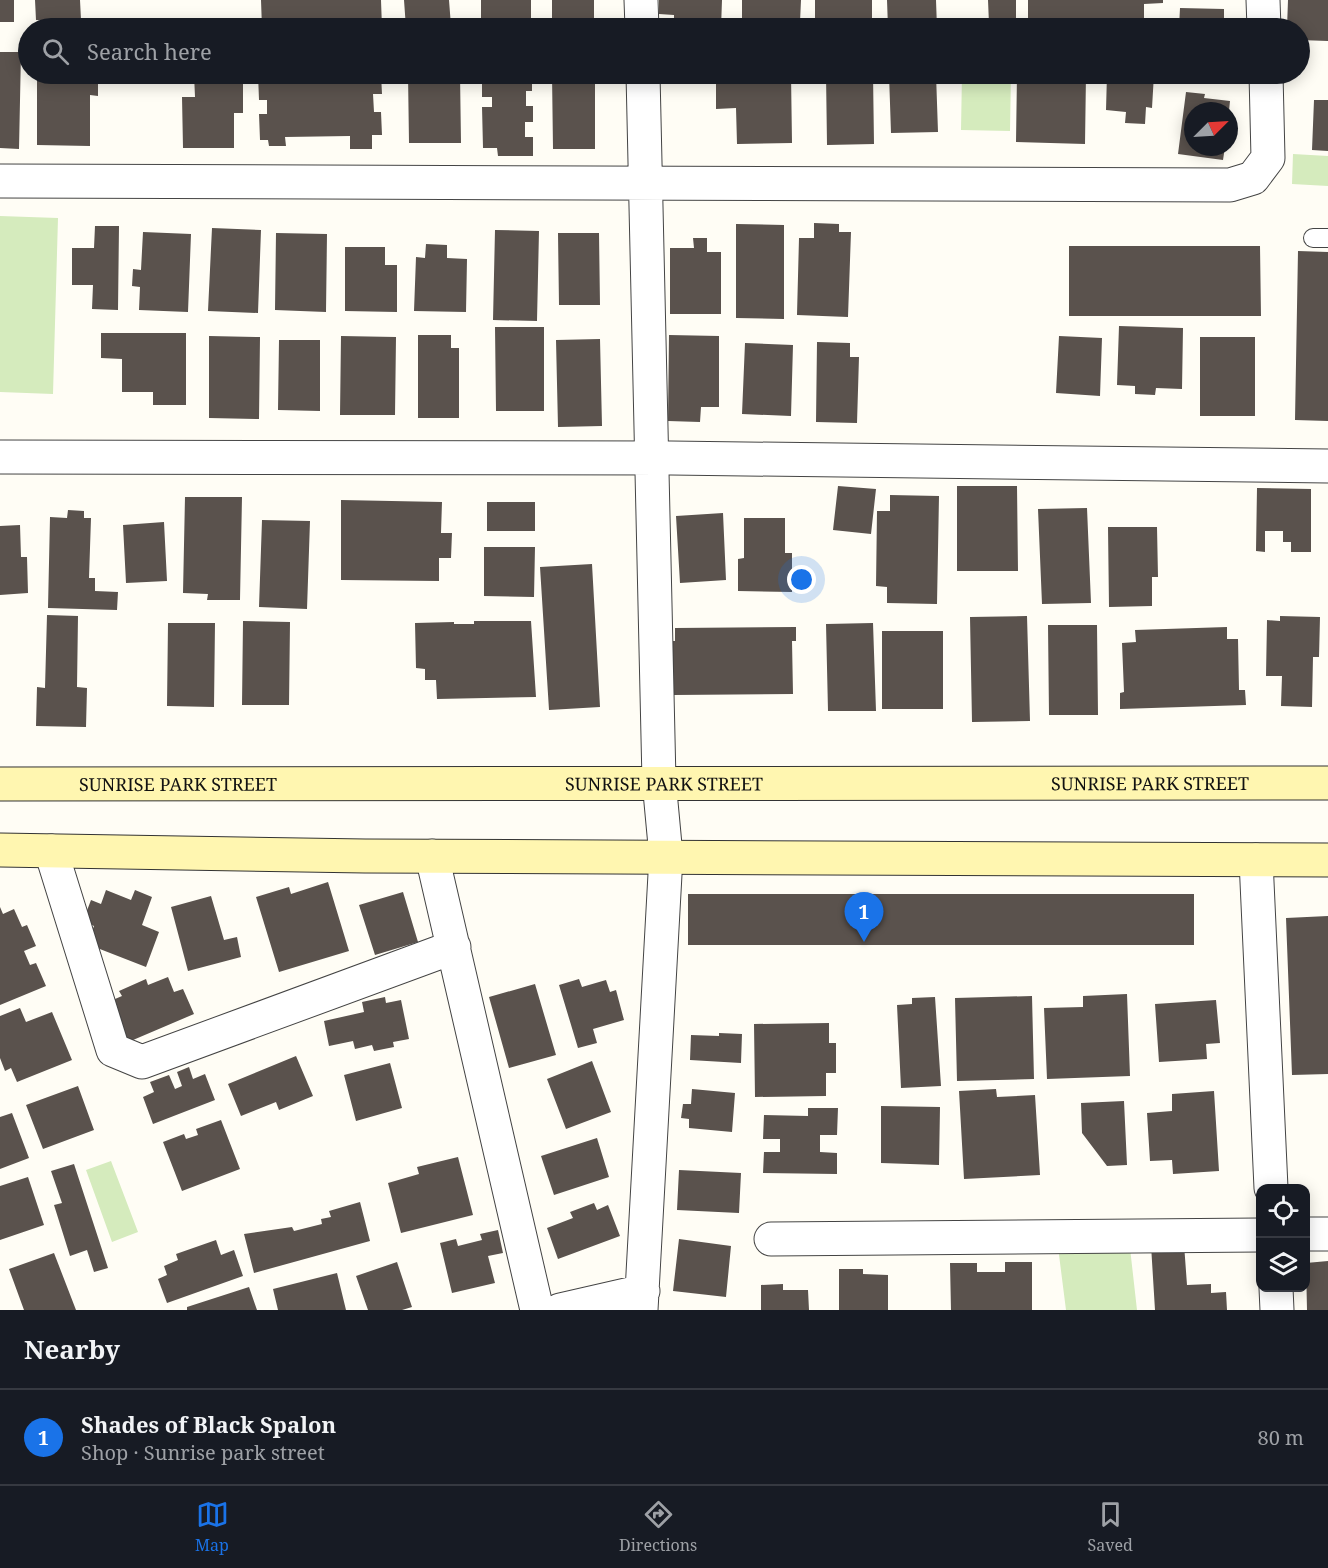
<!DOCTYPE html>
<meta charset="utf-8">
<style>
body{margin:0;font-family:"Noto Serif",serif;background:#242831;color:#f1f3f6}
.controls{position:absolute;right:18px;bottom:18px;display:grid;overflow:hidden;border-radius:12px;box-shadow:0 3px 15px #0003}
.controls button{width:54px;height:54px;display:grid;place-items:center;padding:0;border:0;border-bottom:2px solid #363941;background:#171b24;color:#f1f3f6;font:30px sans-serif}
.compass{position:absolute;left:1184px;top:102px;width:54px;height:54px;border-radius:50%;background:#171b24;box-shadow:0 3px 15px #0003;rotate:66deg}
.you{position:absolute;left:802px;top:580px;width:21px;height:21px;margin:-15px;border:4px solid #fff;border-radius:50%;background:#1a73e8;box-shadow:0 0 0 9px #1a73e833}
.badge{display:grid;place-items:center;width:39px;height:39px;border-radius:50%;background:#1a73e8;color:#fff;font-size:20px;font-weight:700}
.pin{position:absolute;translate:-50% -50px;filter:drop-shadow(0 2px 3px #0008)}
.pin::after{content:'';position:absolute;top:32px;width:21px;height:18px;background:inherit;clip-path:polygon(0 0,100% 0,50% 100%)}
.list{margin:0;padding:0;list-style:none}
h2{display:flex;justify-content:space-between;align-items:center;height:78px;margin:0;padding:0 24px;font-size:26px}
h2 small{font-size:20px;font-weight:400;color:#9ea1a6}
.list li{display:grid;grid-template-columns:39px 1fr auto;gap:18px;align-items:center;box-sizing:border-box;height:96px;padding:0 24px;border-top:2px solid #363941}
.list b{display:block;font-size:22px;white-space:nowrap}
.list p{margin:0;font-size:20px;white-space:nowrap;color:#9ea1a6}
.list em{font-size:20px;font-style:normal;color:#9ea1a6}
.icon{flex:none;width:33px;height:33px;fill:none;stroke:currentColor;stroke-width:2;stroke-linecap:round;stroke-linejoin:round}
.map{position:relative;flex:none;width:1328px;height:1310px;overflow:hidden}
.search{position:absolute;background:#171b24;box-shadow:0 3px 15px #0003;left:18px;right:18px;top:18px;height:66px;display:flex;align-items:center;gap:15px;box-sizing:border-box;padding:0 21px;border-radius:33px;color:#9ea1a6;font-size:22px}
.sheet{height:174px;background:#171b24}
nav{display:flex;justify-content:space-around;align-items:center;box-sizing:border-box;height:84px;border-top:2px solid #363941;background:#171b24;font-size:16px;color:#9ea1a6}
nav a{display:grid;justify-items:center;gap:3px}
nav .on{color:#1a73e8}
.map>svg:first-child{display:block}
.green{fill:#d5ebbd}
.building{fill:#5a524d}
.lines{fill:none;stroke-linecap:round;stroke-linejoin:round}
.service-casing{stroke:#444;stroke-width:20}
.minor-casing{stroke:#444;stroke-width:35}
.secondary-casing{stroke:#333;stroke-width:35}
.service{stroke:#fff;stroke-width:18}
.minor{stroke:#fff;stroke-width:33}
.secondary{stroke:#fff6b0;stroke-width:33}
.labels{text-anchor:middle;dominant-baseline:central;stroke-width:6;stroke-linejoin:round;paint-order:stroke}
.street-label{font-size:18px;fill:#111;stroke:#fff}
</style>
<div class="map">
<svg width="1328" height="1310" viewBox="0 0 1328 1310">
<rect width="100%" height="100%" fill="#fffdf5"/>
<path class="green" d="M 962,74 L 1011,74 L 1010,131 L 961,130 Z
M 1293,154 L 1328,156 L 1328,186 L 1292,184 Z
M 0,216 L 58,218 L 53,394 L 0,392 Z
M 111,1161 L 138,1232 L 112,1242 L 86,1170 Z
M 1129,1239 L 1137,1310 L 1066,1310 L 1058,1247 Z"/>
<path class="building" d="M 0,0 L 14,0 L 14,22 L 0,22 Z
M 35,0 L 80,0 L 81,20 L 36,20 Z
M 261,0 L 381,0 L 382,28 L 262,28 Z
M 404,0 L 449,0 L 451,26 L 406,28 Z
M 481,0 L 531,0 L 531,25 L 522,25 L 522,28 L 481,28 Z
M 552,0 L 594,0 L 594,28 L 552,28 Z
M 659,0 L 722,0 L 721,28 L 674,28 L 674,15 L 659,14 Z
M 742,0 L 801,0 L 800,22 L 742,20 Z
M 815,0 L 872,0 L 872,28 L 815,28 Z
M 887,0 L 936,0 L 937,28 L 888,28 Z
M 988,0 L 1016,0 L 1016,23 L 989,24 Z
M 1028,0 L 1163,0 L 1163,3 L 1144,4 L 1144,24 L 1028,26 Z
M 1288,0 L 1328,0 L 1328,41 L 1300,40 L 1300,28 L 1287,28 Z
M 1180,8 L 1224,9 L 1224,18 L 1233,19 L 1233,28 L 1179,28 Z
M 0,52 L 21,52 L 19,149 L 0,148 Z
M 37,74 L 98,74 L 98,96 L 90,95 L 90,146 L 37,145 Z
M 194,74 L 234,74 L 234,83 L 243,83 L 243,113 L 234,113 L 234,148 L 183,148 L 182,97 L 195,97 Z
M 258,74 L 381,74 L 382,94 L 373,94 L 374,112 L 381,112 L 382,135 L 372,135 L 372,149 L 350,149 L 350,136 L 285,137 L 286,146 L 269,146 L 268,140 L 260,140 L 259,114 L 267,114 L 267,100 L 259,100 Z
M 408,74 L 460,74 L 461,143 L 409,143 Z
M 482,74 L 532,74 L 532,91 L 526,91 L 526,106 L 533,106 L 533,122 L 525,122 L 525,137 L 533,137 L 533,156 L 498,156 L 497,148 L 483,148 L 482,107 L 492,107 L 492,97 L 482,97 Z
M 552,74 L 595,74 L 595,149 L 553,149 Z
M 738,74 L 791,74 L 792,143 L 737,144 L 736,108 L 716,109 L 716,83 L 739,83 Z
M 826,74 L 873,74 L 874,144 L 827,145 Z
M 889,74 L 936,74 L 938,132 L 891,133 Z
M 1017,74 L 1086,74 L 1085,144 L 1016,142 Z
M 1107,74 L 1154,74 L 1152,108 L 1146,107 L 1145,124 L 1125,123 L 1126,112 L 1106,110 Z
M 1186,92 L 1205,94 L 1204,98 L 1230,101 L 1229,111 L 1193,111 L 1193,147 L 1225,147 L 1223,160 L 1178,154 Z
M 1314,100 L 1328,100 L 1328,151 L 1312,150 Z
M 814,223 L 839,224 L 839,232 L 851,232 L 848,317 L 797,315 L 799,238 L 814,238 Z
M 736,224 L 784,225 L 784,319 L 736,318 Z
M 95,226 L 119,226 L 118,310 L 92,309 L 93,285 L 72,285 L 72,248 L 94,248 Z
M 212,228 L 261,230 L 258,313 L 208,311 Z
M 495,230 L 539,231 L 537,321 L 493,320 Z
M 143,232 L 191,234 L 188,312 L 139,310 L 140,287 L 132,286 L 133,269 L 141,270 Z
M 276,233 L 327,234 L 326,312 L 275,310 Z
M 558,233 L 599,233 L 600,305 L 559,305 Z
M 693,238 L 707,238 L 707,252 L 721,252 L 721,314 L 670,314 L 670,248 L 694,248 Z
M 426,244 L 447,245 L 447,258 L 467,259 L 466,312 L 414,311 L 416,257 L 425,258 Z
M 1069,246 L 1260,246 L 1261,316 L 1069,316 Z
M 345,247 L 385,247 L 385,265 L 397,265 L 397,312 L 345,311 Z
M 1298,251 L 1328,252 L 1328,421 L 1295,420 Z
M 1119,326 L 1183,328 L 1182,389 L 1156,388 L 1155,395 L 1135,394 L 1135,386 L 1117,385 Z
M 495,327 L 544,327 L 544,411 L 496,411 Z
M 101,333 L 186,333 L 186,405 L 153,405 L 153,392 L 122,392 L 122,359 L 101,358 Z
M 418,335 L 451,335 L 451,348 L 459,348 L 459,418 L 418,418 Z
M 669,335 L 719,336 L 719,407 L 701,407 L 700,422 L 668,421 Z
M 209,336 L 260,337 L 259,419 L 209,418 Z
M 341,336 L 396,337 L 395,415 L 340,415 Z
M 1059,336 L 1102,338 L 1100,396 L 1056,393 Z
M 1200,337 L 1255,337 L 1255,416 L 1200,416 Z
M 600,339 L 602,426 L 558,427 L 556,340 Z
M 279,340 L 320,340 L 320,411 L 278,410 Z
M 817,342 L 850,343 L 850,357 L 859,357 L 857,423 L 816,422 Z
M 745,343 L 793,345 L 791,416 L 742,414 Z
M 838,486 L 876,489 L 871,534 L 833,530 Z
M 957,486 L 1017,486 L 1018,571 L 957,571 Z
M 1257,488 L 1311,489 L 1311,552 L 1291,552 L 1291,542 L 1283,542 L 1283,531 L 1265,531 L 1265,552 L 1256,551 Z
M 890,495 L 939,496 L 937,604 L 887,603 L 887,587 L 876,586 L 877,511 L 890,511 Z
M 185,497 L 242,497 L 240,600 L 207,600 L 208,594 L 183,593 Z
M 341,500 L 442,502 L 441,533 L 452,533 L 451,558 L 439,558 L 439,581 L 341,580 Z
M 487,502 L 535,502 L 535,531 L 487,531 Z
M 1087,508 L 1091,603 L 1042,604 L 1038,509 Z
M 68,510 L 84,511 L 84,518 L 91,518 L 89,578 L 95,578 L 95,591 L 118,592 L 117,610 L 48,608 L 50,517 L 67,518 Z
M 723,513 L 726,580 L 680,583 L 676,516 Z
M 744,518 L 785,518 L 785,553 L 792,553 L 792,592 L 738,591 L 738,559 L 744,558 Z
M 262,520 L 310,521 L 307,609 L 259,607 Z
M 164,522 L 167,581 L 126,583 L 123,525 Z
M 20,525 L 21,557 L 27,557 L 28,593 L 0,595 L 0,526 Z
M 1108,527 L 1157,527 L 1158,577 L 1152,577 L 1152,606 L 1109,607 Z
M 484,547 L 535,547 L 534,597 L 484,596 Z
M 592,564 L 600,707 L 549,710 L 540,567 Z
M 47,615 L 78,616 L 77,687 L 87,688 L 86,727 L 36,726 L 37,687 L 45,688 Z
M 1027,616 L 1030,721 L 972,722 L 970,617 Z
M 1280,616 L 1320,617 L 1319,657 L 1313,657 L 1312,707 L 1281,706 L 1282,676 L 1266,676 L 1267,620 L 1280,621 Z
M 243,621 L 290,622 L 289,705 L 242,705 Z
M 474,621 L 531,621 L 536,697 L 437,699 L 436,680 L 425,680 L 425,669 L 416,668 L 415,623 L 454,622 L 454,624 L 474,624 Z
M 168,623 L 215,623 L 214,707 L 167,706 Z
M 873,623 L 876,711 L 828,711 L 826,624 Z
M 1048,625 L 1097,625 L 1098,715 L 1049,715 Z
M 796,627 L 796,641 L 792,641 L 793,694 L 673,695 L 673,641 L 675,641 L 675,628 Z
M 1227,627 L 1227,639 L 1238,639 L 1239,690 L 1245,690 L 1246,705 L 1120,709 L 1120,693 L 1124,692 L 1122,643 L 1136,642 L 1135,630 Z
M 882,631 L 943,631 L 943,709 L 882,709 Z
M 328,882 L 349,951 L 279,972 L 256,897 L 289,887 L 291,894 Z
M 106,890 L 131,900 L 135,890 L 152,897 L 142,925 L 159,932 L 146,967 L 87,944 L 94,926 L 83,921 L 91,900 L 101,904 Z
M 403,892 L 418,942 L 375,955 L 359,905 Z
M 688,894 L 1194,894 L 1194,945 L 688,945 Z
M 211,896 L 224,940 L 237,937 L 241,957 L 188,971 L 171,907 Z
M 0,907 L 3,914 L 14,909 L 22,927 L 27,925 L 36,946 L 24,951 L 30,965 L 36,963 L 46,986 L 0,1005 Z
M 1328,916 L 1328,1074 L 1292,1075 L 1286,918 Z
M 168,977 L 174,992 L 183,989 L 194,1014 L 126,1043 L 108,1002 L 122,996 L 119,991 L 146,979 L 148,985 Z
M 579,979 L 582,987 L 606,980 L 610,992 L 616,990 L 624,1020 L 593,1029 L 597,1043 L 578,1048 L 559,985 Z
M 535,984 L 556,1055 L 509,1068 L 489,997 Z
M 1127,994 L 1130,1076 L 1047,1079 L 1044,1008 L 1083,1007 L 1083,996 Z
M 1032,996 L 1034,1079 L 957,1081 L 955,998 Z
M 385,997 L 386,1003 L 401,1000 L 409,1039 L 393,1042 L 394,1047 L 374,1051 L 372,1045 L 355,1049 L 353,1041 L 329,1046 L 324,1021 L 364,1012 L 362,1002 Z
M 935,997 L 941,1086 L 901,1088 L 897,1005 L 912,1004 L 912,998 Z
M 1216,1000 L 1220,1043 L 1206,1044 L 1207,1059 L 1159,1062 L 1155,1004 Z
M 20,1008 L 26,1022 L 52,1012 L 72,1060 L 17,1082 L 11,1068 L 5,1071 L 0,1058 L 0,1016 Z
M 829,1023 L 829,1043 L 836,1043 L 836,1073 L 826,1073 L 826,1096 L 755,1097 L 754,1024 Z
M 719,1033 L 742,1034 L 741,1063 L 690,1060 L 691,1035 L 719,1036 Z
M 296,1056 L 313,1096 L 279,1110 L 276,1102 L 241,1116 L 228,1084 Z
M 592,1061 L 611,1112 L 566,1129 L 547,1079 Z
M 390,1063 L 402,1108 L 356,1121 L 344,1075 Z
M 189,1067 L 193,1079 L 205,1074 L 215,1100 L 153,1124 L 143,1097 L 154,1092 L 150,1082 L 169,1075 L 175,1089 L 182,1086 L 177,1072 Z
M 78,1086 L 94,1130 L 43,1149 L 26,1105 Z
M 692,1089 L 735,1093 L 732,1132 L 689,1128 L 689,1119 L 681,1118 L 683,1104 L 691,1104 Z
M 996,1089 L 997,1097 L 1035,1095 L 1040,1175 L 964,1179 L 959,1091 Z
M 1214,1091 L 1219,1171 L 1173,1174 L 1172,1160 L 1150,1161 L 1147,1113 L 1172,1111 L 1172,1094 Z
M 1124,1101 L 1127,1165 L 1107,1166 L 1082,1133 L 1081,1103 Z
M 881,1106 L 940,1107 L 939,1165 L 881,1163 Z
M 808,1108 L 838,1108 L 837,1135 L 820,1135 L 820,1152 L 837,1153 L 837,1174 L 763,1173 L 764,1152 L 780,1152 L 780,1139 L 763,1139 L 764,1115 L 808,1116 Z
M 12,1113 L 29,1158 L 0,1169 L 0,1117 Z
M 221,1120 L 240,1169 L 182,1191 L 163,1142 L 184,1134 L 186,1139 L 198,1135 L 196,1129 Z
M 597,1138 L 609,1177 L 554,1195 L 541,1156 Z
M 458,1157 L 473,1215 L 401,1233 L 388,1183 L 419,1174 L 417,1167 Z
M 74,1164 L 108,1268 L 94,1272 L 87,1250 L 70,1256 L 54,1205 L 62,1203 L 51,1171 Z
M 679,1170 L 741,1173 L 739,1213 L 677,1210 Z
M 28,1177 L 44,1225 L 0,1240 L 0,1186 Z
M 360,1202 L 370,1241 L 254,1273 L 244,1234 L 292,1227 L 294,1231 L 322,1224 L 321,1219 L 331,1217 L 329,1211 Z
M 594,1203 L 597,1210 L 608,1205 L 620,1236 L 558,1259 L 547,1228 L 573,1218 L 570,1212 Z
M 498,1230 L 503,1253 L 488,1256 L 495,1283 L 452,1293 L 440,1243 L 456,1239 L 458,1246 L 482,1240 L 480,1234 Z
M 679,1239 L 731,1246 L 726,1297 L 673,1291 Z
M 216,1240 L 221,1255 L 234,1250 L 243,1276 L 167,1303 L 158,1279 L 167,1275 L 164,1266 L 178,1260 L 176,1254 Z
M 1184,1244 L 1187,1285 L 1211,1284 L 1211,1293 L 1226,1292 L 1227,1310 L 1155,1310 L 1151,1245 Z
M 54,1253 L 76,1310 L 24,1310 L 9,1269 Z
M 1328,1261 L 1328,1310 L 1307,1310 L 1306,1263 Z
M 397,1262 L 412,1307 L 402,1310 L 368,1310 L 356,1276 Z
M 1005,1262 L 1032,1262 L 1032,1310 L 951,1310 L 950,1263 L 977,1263 L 977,1272 L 1005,1272 Z
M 839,1269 L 863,1269 L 863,1274 L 888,1275 L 888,1310 L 839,1310 Z
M 337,1273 L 346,1310 L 278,1310 L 273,1289 Z
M 783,1284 L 783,1290 L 808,1290 L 809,1310 L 761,1310 L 761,1285 Z
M 249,1287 L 257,1310 L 187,1310 L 187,1307 Z"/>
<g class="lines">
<defs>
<path id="service" d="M 1313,238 L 1328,238"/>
<path id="minor" d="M 641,0 L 642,28
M 1263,0 L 1264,28
M 0,181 L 1230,185 L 1253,178 L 1268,158 L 1266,74
M 0,457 L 671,458 L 1328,466
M 51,851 L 113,1050 L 142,1062 L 454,947
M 432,856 L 537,1310
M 1256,860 L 1271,1188
M 1306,1234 L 1328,1234
M 771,1239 L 1260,1235
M 1276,1288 L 1277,1310
M 560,1310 L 643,1291
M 641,1310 L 666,856 L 659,781 L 643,74"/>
<g id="secondary">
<path id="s1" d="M 0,784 L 1328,783"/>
<path d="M 0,850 L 365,856 L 1328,860"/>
</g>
</defs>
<use href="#service" class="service-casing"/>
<use href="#minor" class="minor-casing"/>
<use href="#secondary" class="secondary-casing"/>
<use href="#service" class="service"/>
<use href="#minor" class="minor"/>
<use href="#secondary" class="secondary"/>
</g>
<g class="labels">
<g class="street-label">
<text stroke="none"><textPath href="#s1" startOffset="664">SUNRISE PARK STREET</textPath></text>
<text stroke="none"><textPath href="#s1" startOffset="1150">SUNRISE PARK STREET</textPath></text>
<text stroke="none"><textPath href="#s1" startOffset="178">SUNRISE PARK STREET</textPath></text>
</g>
</g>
</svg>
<div class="controls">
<button><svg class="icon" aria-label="locate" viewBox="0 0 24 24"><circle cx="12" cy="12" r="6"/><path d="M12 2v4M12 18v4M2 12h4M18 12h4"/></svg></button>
<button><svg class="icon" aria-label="layers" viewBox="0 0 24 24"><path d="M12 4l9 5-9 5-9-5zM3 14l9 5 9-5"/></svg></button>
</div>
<svg class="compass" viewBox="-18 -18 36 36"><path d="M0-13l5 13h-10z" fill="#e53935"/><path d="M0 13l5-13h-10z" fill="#9ea1a6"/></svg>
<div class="you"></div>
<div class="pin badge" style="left:864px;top:942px">1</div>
<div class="search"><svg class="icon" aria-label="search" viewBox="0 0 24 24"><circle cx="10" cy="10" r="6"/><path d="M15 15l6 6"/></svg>Search here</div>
</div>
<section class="sheet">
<h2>Nearby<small></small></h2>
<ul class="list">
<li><span class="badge">1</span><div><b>Shades of Black Spalon</b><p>Shop · Sunrise park street</p></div><em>80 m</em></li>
</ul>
</section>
<nav>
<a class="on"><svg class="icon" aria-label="map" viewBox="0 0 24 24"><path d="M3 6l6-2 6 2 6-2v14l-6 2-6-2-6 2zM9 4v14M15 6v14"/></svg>Map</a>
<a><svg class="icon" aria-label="directions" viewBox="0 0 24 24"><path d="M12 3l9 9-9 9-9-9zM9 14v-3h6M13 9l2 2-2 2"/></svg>Directions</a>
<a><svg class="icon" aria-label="saved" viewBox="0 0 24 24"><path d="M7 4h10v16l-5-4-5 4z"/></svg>Saved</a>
</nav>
